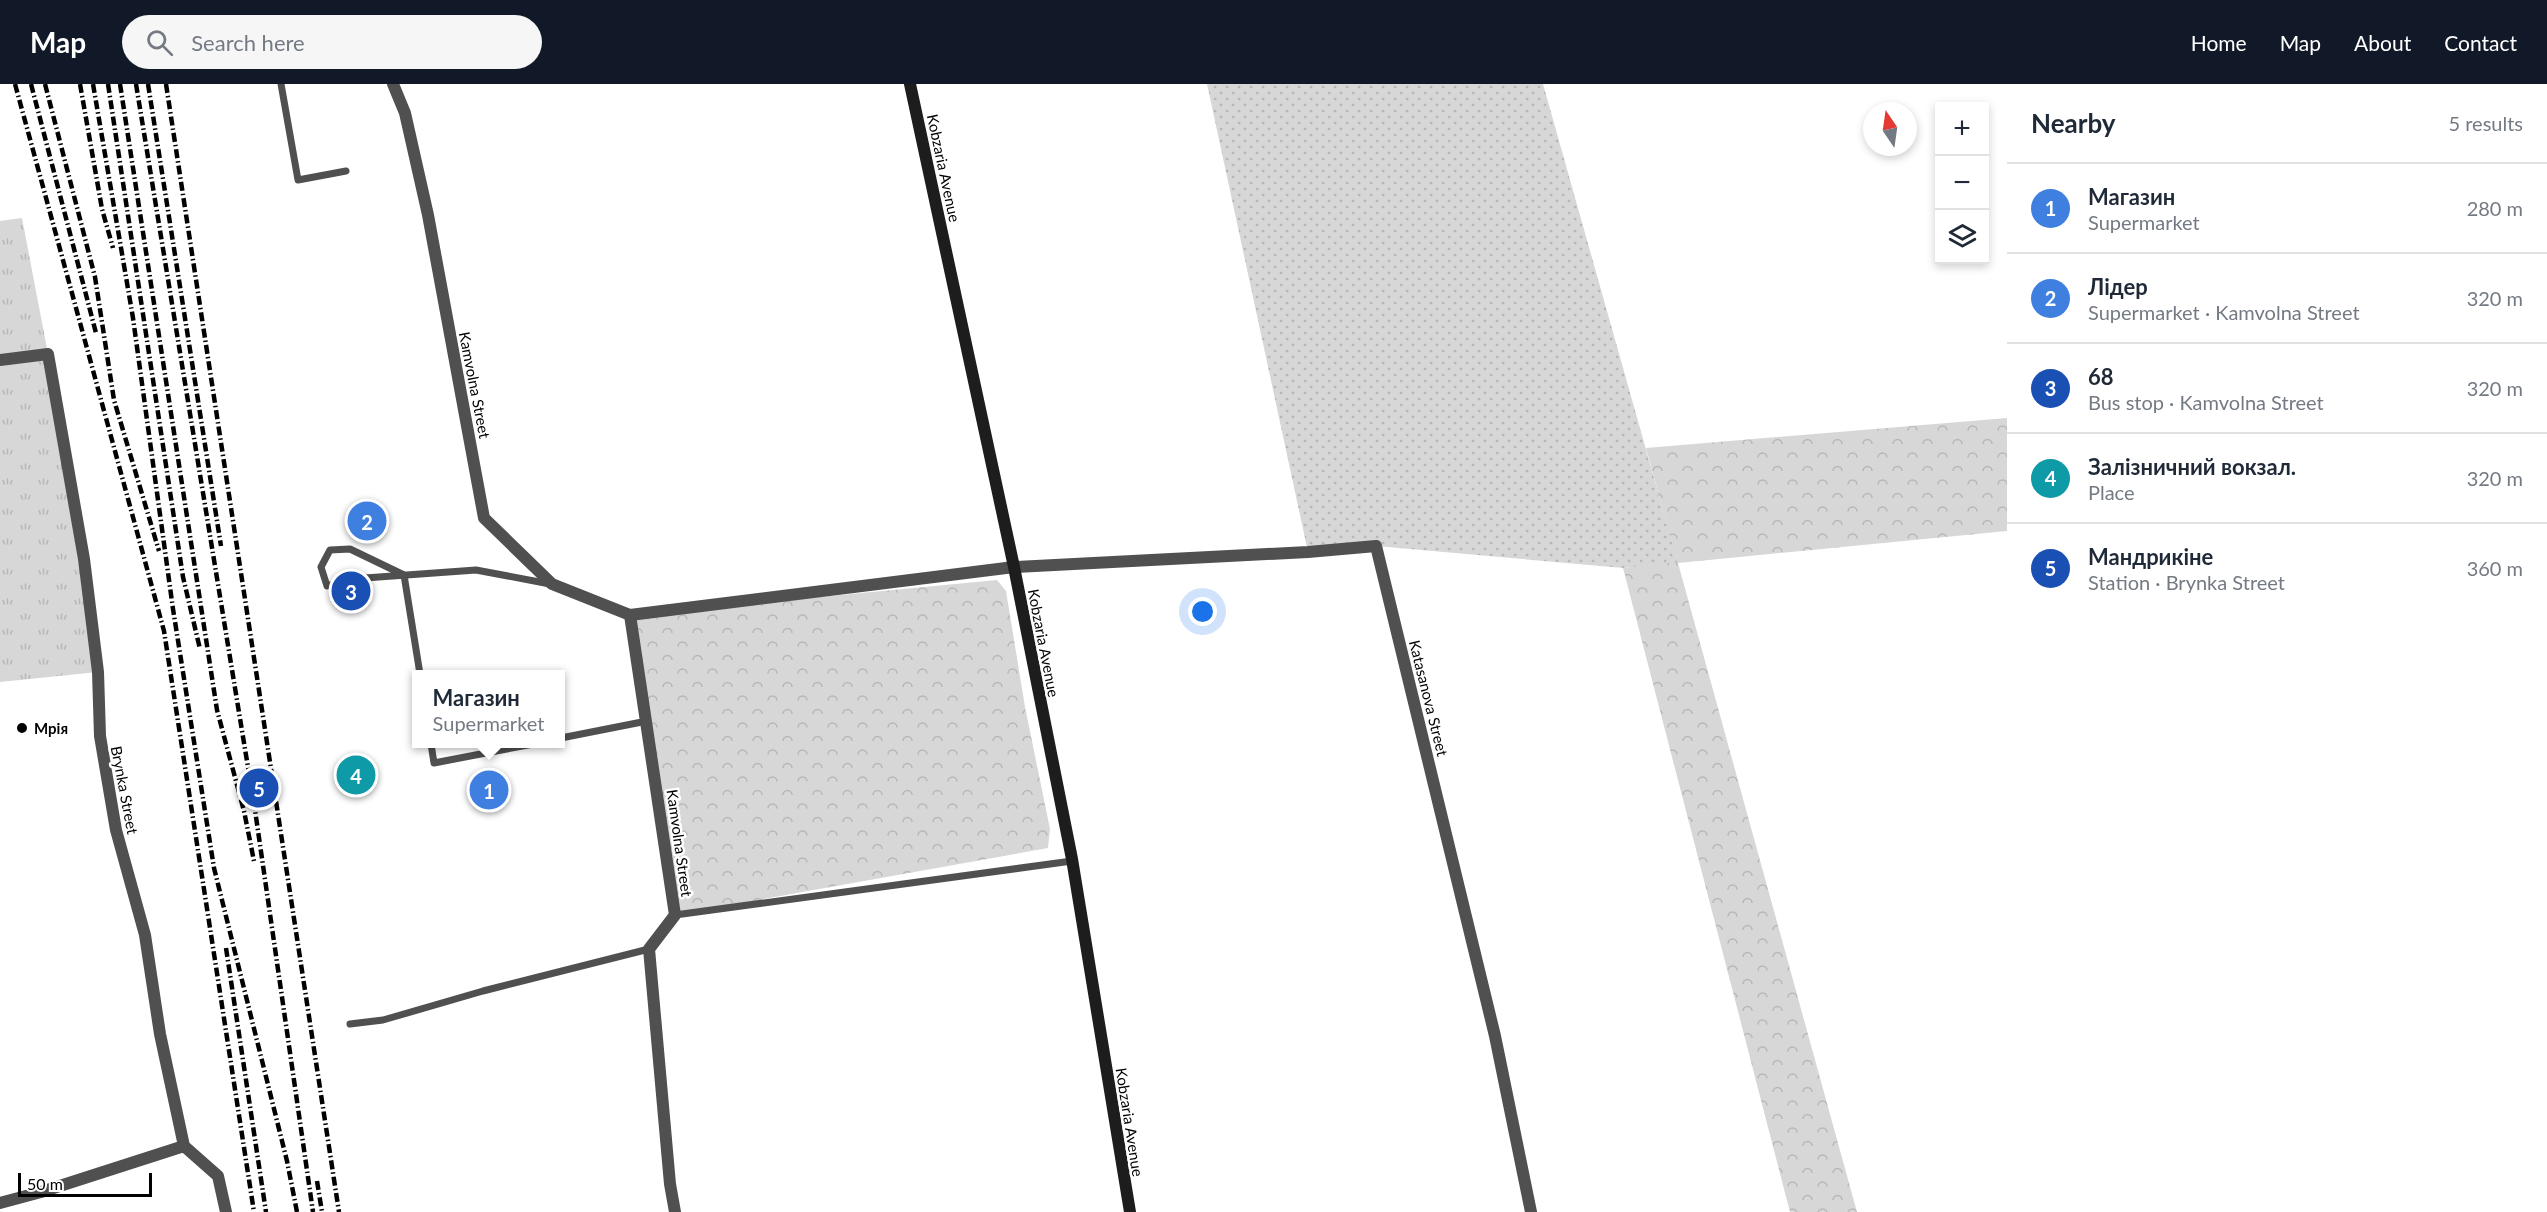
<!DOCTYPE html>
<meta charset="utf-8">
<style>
body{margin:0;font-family:Lato,sans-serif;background:#f6f6f7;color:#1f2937}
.controls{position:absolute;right:18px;top:18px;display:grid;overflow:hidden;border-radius:0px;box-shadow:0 3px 9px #0003}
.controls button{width:54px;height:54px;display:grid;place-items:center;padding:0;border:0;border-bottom:2px solid #e0e1e3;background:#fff;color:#1f2937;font:30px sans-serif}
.compass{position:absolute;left:1863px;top:18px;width:54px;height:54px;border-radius:50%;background:#fff;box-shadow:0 3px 9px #0003;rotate:347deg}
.scale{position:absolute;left:18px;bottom:15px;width:134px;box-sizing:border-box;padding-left:6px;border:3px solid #000;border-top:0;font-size:16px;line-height:21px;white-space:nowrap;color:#000;-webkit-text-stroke:4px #fff;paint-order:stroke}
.you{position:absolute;left:1203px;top:528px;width:21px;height:21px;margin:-15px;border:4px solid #fff;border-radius:50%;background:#1a73e8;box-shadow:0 0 0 9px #1a73e833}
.badge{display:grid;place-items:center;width:39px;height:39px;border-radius:50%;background:#111827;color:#fff;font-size:20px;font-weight:700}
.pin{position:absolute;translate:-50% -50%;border:3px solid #fff;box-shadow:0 2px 6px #0006}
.popup{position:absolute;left:412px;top:586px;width:153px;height:78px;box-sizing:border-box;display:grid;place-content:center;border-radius:0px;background:#fff;filter:drop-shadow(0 2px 4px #0005);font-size:20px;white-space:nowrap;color:#747a83}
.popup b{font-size:22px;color:#1f2937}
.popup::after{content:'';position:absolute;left:50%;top:100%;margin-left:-12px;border:12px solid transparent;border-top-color:#fff}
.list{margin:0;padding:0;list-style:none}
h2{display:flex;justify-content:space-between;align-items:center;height:78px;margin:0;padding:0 24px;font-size:26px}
h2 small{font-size:20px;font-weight:400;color:#747a83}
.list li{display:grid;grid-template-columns:39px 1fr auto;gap:18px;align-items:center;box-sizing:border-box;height:90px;padding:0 24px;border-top:2px solid #e0e1e3}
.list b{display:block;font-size:22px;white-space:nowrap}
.list p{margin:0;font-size:20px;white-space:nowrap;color:#747a83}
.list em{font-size:20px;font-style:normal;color:#747a83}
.icon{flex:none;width:33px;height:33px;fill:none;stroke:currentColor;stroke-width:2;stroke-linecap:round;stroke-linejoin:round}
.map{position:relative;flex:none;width:2007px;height:1128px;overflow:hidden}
header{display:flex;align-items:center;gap:36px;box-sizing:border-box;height:84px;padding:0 30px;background:#111827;color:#fff}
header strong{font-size:28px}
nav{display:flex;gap:33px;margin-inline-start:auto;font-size:21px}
.search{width:420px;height:54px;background:#f6f6f7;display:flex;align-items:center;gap:15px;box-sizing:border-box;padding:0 21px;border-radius:33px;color:#747a83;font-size:22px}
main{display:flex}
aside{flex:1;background:#fff}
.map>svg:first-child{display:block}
.grass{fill:url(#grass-dots)}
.forest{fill:url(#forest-crowns)}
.park{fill:url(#park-tufts)}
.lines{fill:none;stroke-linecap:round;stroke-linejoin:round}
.service{stroke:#505050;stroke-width:7}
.minor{stroke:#505050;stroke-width:12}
.secondary{stroke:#1d1d1d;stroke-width:12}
.rail{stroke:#000;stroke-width:4.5;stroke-dasharray:9 3 1.5 3;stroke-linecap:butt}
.poi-dot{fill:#000;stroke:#fff;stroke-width:2}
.labels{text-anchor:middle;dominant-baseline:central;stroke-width:5;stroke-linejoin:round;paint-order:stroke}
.street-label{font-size:15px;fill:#000;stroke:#fff}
.poi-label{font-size:15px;font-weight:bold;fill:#000;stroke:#fff;text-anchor:start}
</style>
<header>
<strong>Map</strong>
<div class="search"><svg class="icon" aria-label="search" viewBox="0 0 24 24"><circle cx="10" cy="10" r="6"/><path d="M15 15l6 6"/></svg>Search here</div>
<nav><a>Home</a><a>Map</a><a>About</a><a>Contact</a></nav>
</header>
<main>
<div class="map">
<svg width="2007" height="1128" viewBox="0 0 2007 1128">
<defs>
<pattern id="grass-dots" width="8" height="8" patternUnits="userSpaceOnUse" patternTransform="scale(1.5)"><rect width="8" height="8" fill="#d7d7d7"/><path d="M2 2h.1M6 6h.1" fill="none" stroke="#b7b7b7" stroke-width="1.8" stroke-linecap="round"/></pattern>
<pattern id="forest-crowns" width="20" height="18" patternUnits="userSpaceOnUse" patternTransform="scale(1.5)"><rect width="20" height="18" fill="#d7d7d7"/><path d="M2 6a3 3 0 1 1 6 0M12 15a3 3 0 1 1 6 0" fill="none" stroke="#b7b7b7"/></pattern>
<pattern id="park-tufts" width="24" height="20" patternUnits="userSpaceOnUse" patternTransform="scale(1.5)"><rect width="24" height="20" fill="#d7d7d7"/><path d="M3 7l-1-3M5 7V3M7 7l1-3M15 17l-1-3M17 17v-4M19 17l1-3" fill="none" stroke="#b7b7b7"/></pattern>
</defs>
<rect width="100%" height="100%" fill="#fff"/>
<path class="grass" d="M 1207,0 L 1543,0 L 1678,479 L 1623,484 L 1376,462 L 1308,468 Z"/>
<path class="forest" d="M 2007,334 L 2007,447 L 1678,479 L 1857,1128 L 1790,1128 L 1623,484 L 1677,478 L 1646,364 Z
M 997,496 L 1006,507 L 1025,623 L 1050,745 L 1048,764 L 675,831 L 630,531 Z"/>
<path class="park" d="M 22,134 L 48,270 L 98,588 L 0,598 L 0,137 Z"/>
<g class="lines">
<path class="service" d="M 281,0 L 298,96 L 346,87
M 404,491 L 350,465 L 330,466 L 321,483 L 327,502 L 351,495 L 476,486 L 550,500
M 404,491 L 420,590
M 561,654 L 647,637
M 431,660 L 434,679 L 533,660
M 675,831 L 1072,777
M 350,940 L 383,936 L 483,907 L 649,865"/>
<path class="minor" d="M 393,0 L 405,29 L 428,131 L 484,434 L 552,500 L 630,531 L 1014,483 L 1308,468 L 1376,462 L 1495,952 L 1531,1128
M 0,276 L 48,270 L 84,475 L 98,588 L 100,652 L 116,746 L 145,851 L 160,950 L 184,1062 L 218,1092 L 226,1128
M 630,531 L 675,831 L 649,865 L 670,1100 L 675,1128
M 0,1119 L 41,1108 L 184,1062"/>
<path class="secondary" d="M 910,0 L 1014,483 L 1072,775 L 1130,1128"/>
<path class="rail" d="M 15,0 L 164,547 L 254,1128
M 31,0 L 96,249
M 45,0 L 95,193 L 114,316 L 159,467
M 80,0 L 102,125 L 113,164
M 93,0 L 133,234 L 173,525 L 214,784 L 287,1077 L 297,1128
M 108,0 L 183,493 L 200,565
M 120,0 L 217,626 L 244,727 L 254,777
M 136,0 L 255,726 L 313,1128
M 148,0 L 221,462
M 166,0 L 339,1128
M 226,864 L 266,1128
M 317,1097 L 322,1128"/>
</g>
<circle class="poi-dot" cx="22" cy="644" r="6"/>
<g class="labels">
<g class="street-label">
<text transform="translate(944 84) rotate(78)">Kobzaria Avenue</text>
<text transform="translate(475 301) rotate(79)">Kamvolna Street</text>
<text transform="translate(1044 559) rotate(79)">Kobzaria Avenue</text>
<text transform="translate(1429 614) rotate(76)">Katasanova Street</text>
<text transform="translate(125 706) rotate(79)">Brynka Street</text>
<text transform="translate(680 759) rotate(82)">Kamvolna Street</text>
<text transform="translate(1130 1038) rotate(81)">Kobzaria Avenue</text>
</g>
<g class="poi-label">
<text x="34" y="644">Мрія</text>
</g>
</g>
</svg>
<div class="controls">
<button>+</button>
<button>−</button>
<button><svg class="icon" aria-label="layers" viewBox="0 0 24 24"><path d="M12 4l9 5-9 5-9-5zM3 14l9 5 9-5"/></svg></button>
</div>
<svg class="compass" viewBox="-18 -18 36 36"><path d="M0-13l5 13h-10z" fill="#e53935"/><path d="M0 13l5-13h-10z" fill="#747a83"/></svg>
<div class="scale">50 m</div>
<div class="you"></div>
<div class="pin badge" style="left:489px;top:706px;background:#3f7fe0">1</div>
<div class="popup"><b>Магазин</b>Supermarket</div>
<div class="pin badge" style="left:367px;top:437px;background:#3f7fe0">2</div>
<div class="pin badge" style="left:351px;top:507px;background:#1a4fb4">3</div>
<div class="pin badge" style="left:356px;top:691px;background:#0f9aa8">4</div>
<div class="pin badge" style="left:259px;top:704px;background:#1a4fb4">5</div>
</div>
<aside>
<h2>Nearby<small>5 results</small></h2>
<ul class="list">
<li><span class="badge" style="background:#3f7fe0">1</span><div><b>Магазин</b><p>Supermarket</p></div><em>280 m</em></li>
<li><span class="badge" style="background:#3f7fe0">2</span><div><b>Лідер</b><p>Supermarket · Kamvolna Street</p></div><em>320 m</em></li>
<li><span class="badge" style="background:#1a4fb4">3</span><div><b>68</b><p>Bus stop · Kamvolna Street</p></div><em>320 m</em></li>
<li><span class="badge" style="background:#0f9aa8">4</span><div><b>Залізничний вокзал.</b><p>Place</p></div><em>320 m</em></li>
<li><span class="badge" style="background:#1a4fb4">5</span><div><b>Мандрикіне</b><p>Station · Brynka Street</p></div><em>360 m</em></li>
</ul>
</aside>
</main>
